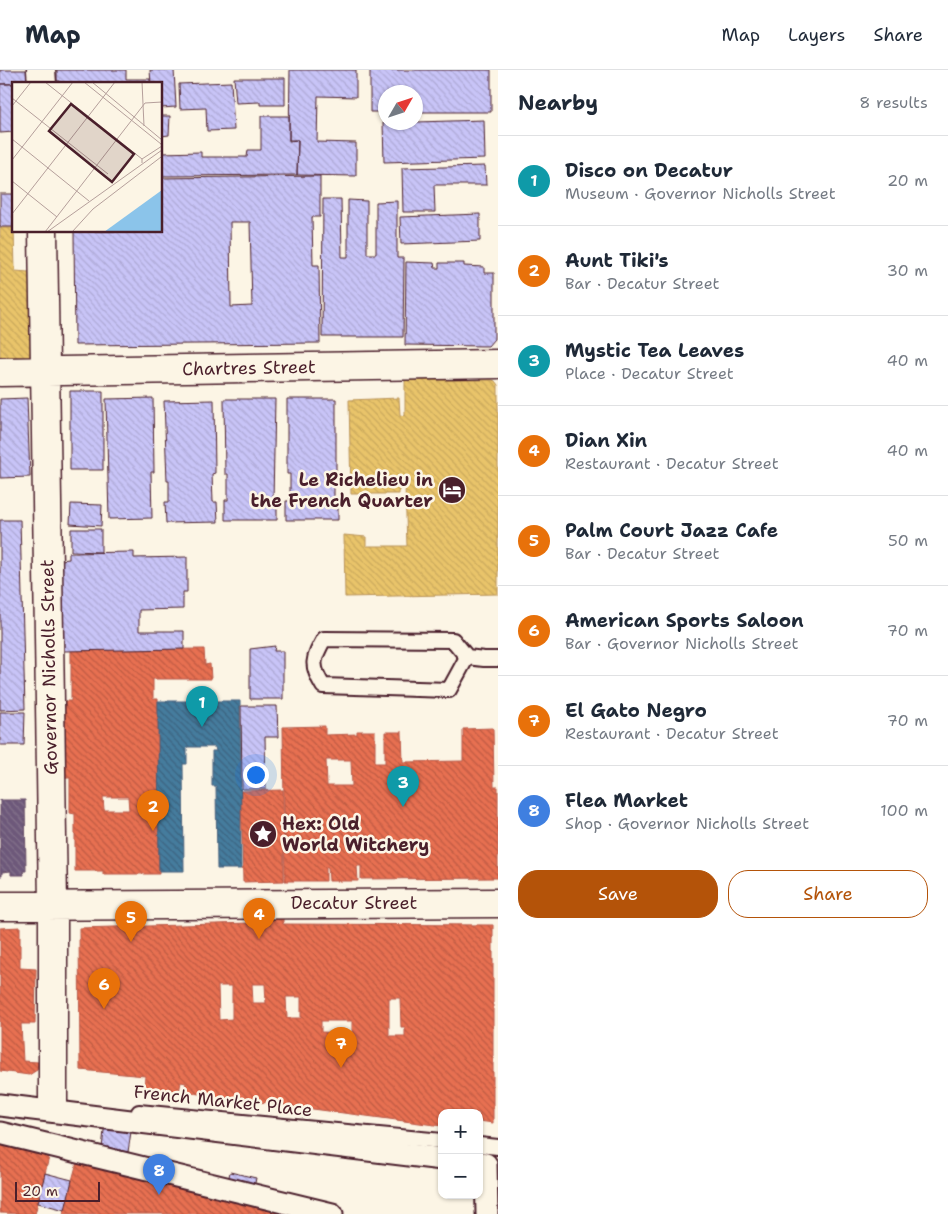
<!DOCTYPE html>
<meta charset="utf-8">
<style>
body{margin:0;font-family:"Shantell Sans",sans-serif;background:#f6f6f7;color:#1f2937}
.controls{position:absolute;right:15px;bottom:15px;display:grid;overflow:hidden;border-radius:10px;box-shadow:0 1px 4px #0004}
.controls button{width:45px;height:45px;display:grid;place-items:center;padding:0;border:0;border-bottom:1px solid #e0e1e3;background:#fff;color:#1f2937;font:25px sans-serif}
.compass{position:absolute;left:378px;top:15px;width:45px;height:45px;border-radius:50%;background:#fff;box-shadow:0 1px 4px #0004;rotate:51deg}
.scale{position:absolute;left:15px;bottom:12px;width:85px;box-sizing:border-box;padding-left:5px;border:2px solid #4a1f2b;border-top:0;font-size:14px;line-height:18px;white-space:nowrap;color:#4a1f2b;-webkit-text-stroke:4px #fcf5e5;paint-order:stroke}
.you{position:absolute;left:255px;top:704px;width:18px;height:18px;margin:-12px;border:4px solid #fff;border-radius:50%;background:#1a73e8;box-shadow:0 0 0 8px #1a73e833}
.badge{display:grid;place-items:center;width:32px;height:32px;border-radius:50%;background:#b45309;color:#fff;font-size:16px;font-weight:700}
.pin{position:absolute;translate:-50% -41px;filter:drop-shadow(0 1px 2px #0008)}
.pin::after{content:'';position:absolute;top:26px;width:18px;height:15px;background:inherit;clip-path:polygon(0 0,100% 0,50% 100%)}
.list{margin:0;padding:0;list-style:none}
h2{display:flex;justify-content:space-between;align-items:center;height:65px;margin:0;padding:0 20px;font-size:21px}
h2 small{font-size:16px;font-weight:400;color:#747a83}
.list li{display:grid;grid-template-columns:32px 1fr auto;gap:15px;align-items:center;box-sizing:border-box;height:90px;padding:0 20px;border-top:1px solid #e0e1e3}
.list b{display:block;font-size:19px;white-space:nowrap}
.list p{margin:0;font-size:16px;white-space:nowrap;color:#747a83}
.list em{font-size:16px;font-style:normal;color:#747a83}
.actions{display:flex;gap:10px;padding:15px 20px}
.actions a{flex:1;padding:11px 0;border:1px solid #b45309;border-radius:20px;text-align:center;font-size:18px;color:#b45309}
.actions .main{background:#b45309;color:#fff}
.map{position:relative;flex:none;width:498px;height:1144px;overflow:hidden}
header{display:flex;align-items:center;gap:30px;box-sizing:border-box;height:70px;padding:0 25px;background:#fff;border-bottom:1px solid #e0e1e3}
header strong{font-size:24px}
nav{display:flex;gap:28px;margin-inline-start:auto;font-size:18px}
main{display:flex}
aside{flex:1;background:#fff}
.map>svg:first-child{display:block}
.homes{fill:url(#homes-back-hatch);stroke:#b99257}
.shops{fill:url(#shops-back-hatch);stroke:#b85746;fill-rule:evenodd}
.offices{fill:url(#offices-back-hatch);stroke:#624862}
.public{fill:url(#public-back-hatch);stroke:#465f7b}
.building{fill:url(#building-back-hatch);stroke:#4a1f2b;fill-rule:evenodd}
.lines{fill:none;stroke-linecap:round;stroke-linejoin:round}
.service-casing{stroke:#4a1f2b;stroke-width:18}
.pedestrian-casing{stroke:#4a1f2b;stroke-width:25}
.minor-casing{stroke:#4a1f2b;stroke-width:31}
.service{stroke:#fcf5e5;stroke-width:14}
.pedestrian{stroke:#fcf5e5;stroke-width:21}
.minor{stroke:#fcf5e5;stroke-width:28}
.labels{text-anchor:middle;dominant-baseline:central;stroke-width:5;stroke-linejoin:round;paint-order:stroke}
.street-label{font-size:18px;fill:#4a1f2b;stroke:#fcf5e5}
.poi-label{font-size:18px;font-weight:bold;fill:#4a1f2b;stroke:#fcf5e5;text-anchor:end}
.inset-road{fill:none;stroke:#b59f9b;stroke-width:1}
.view{fill:#4a1f2b;fill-opacity:0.15;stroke:#4a1f2b;stroke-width:2.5}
.inset-edge{fill:none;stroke:#4a1f2b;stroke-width:2.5}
</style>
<header>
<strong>Map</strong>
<nav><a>Map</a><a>Layers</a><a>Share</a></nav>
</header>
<main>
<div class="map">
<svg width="498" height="1144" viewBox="0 0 498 1144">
<defs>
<pattern id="homes-back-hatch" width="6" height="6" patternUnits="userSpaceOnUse" patternTransform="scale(1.25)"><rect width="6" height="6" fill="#e9c46a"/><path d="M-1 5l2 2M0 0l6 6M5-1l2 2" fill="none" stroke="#c9a85c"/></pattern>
<pattern id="shops-back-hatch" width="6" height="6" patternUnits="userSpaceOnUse" patternTransform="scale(1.25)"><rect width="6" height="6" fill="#e76f51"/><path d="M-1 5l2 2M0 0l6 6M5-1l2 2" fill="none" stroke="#bd5b43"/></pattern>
<pattern id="offices-back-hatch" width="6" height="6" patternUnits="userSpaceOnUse" patternTransform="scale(1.25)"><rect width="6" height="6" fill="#6d597a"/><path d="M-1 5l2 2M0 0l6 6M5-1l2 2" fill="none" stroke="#84728b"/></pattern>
<pattern id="public-back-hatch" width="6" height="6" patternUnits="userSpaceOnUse" patternTransform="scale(1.25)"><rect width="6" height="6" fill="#457b9d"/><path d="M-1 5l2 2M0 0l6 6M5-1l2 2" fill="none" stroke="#3c6480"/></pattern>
<pattern id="building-back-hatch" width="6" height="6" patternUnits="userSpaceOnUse" patternTransform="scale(1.25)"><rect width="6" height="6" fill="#c8c4f7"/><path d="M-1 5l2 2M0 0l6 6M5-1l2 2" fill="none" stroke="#ada8d4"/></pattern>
</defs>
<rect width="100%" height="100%" fill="#fcf5e5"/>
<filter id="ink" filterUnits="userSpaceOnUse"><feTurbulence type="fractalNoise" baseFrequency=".02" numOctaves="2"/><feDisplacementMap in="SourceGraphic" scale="10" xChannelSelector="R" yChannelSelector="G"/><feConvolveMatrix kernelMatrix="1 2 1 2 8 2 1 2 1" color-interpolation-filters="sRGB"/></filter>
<g filter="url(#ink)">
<path class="homes" d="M 0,158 L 14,158 L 15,201 L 29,202 L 32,287 L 0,288 Z
M 405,310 L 492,310 L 495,311 L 498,315 L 498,524 L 345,527 L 344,465 L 366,467 L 366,476 L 407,476 L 405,416 L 399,416 L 399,424 L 351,424 L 349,330 L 399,328 L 400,345 L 405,346 Z"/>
<path class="shops" d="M 204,579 L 205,595 L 210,594 L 211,609 L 153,609 L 153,629 L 158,629 L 159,804 L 103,804 L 103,801 L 75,801 L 75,744 L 70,743 L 70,708 L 64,708 L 63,631 L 71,631 L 71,580 ZM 103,727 L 128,727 L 129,740 L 104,740 Z
M 325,656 L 325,665 L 357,664 L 357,661 L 375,661 L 375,693 L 385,693 L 385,662 L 402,662 L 403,692 L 463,691 L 463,659 L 493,658 L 494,717 L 498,717 L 498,808 L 361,809 L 361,796 L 357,796 L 358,811 L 329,811 L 328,797 L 326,797 L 326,811 L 285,811 L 283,657 ZM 326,690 L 351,690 L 352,716 L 327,716 Z
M 283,720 L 284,811 L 243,812 L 241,721 Z
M 283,847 L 283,854 L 493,855 L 493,1053 L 479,1051 L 479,1043 L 442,1043 L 442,1056 L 184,1022 L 186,1013 L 181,1012 L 179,1022 L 144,1018 L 145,1006 L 80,1000 L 79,858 L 250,853 L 251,848 ZM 252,914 L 265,914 L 266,933 L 253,933 ZM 218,916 L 232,916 L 232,949 L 219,950 ZM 286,927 L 301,927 L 301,948 L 287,948 ZM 389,928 L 400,928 L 401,957 L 405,957 L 405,966 L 389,966 ZM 321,951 L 352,951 L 352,963 L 321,962 Z
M 20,857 L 20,898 L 36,899 L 35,954 L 21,954 L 23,991 L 38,992 L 37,1000 L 29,1005 L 0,1001 L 0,858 Z
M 0,1066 L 51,1079 L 35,1144 L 0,1143 Z
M 80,1081 L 325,1144 L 63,1144 Z"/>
<path class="offices" d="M 0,730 L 25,730 L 26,801 L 23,801 L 24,805 L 11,805 L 11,801 L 2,802 L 2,806 L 0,806 Z"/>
<path class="public" d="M 158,631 L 240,631 L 241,799 L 217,799 L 216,716 L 212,716 L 212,681 L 216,681 L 215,677 L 187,677 L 187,694 L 183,694 L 184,801 L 159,801 Z"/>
<path class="building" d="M 0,0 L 35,0 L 35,13 L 0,14 Z
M 57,0 L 126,0 L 126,9 L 150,9 L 150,14 L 60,14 L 60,11 L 57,11 Z
M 150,0 L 174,0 L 176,37 L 161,38 L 161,14 L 151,14 Z
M 290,0 L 356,0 L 356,27 L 318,26 L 317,72 L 356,73 L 356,106 L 297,105 L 298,70 L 289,70 Z
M 370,0 L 491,0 L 491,42 L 416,42 L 416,22 L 386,22 L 386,42 L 370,42 Z
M 234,8 L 285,8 L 285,35 L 260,35 L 260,32 L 236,33 Z
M 231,12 L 234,60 L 207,61 L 206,38 L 180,39 L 179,14 Z
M 0,14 L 14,14 L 14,62 L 0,63 Z
M 161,46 L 170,46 L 169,65 L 161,66 Z
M 261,46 L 289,46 L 289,71 L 298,70 L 297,105 L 161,106 L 161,83 L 201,82 L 201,87 L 247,87 L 248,80 L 261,80 Z
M 484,50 L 485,89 L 384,92 L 383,53 Z
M 485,96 L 486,115 L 434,115 L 435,142 L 403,142 L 402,98 Z
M 320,106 L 320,147 L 312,147 L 313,195 L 319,195 L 320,273 L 75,275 L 74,161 L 161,161 L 161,108 ZM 230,152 L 250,152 L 252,236 L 231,237 Z
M 0,124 L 14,124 L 14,157 L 0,157 Z
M 323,129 L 341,129 L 342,187 L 348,187 L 348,130 L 367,131 L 367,184 L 376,184 L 376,132 L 397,131 L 397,188 L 404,188 L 403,267 L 322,267 Z
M 480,144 L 480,171 L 401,174 L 400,147 Z
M 406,192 L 434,193 L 435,198 L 439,198 L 439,193 L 464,193 L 464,196 L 484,197 L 484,203 L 494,203 L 494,269 L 488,276 L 405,275 Z
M 70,321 L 103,321 L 103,400 L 70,400 Z
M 27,328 L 30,407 L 0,408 L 0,329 Z
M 153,328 L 154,402 L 151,402 L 152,448 L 109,449 L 106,329 Z
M 224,329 L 275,329 L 273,431 L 277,430 L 277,450 L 225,450 L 225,430 L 228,430 L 228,404 L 225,404 Z
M 287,329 L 336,329 L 336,403 L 334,403 L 334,430 L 338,430 L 338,450 L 286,450 L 286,431 L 290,431 L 290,404 L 287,404 Z
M 214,330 L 215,403 L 212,404 L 213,432 L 217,432 L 218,452 L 166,453 L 165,432 L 169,432 L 169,411 L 167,411 L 164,331 Z
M 71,434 L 102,435 L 101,456 L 70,454 Z
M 0,450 L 20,450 L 25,639 L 0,640 Z
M 71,459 L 101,459 L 101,482 L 71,481 Z
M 134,482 L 134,488 L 187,487 L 187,522 L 183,522 L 183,539 L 139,540 L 139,561 L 184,561 L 184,579 L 63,581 L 61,490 L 69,489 L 69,483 Z
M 275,576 L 274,581 L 283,581 L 283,629 L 250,629 L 250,579 Z
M 241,636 L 277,636 L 278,667 L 265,667 L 266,719 L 242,719 Z
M 0,642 L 25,642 L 24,675 L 0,675 Z
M 105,1052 L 132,1055 L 128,1082 L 102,1078 Z
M 230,1102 L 256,1108 L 253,1122 L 227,1116 Z
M 45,1103 L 72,1110 L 65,1140 L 38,1133 Z"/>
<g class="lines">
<defs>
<path id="service" d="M 467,587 L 449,620 L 323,616 C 310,595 313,589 324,569 L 453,570 L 467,587 L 484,589 L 498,589
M 139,1042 L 442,1071
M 479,1075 L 498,1077"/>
<path id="pedestrian" d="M 0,1035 L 442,1089
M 0,1063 L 332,1144
M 479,1093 L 486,1094 L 487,1144"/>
<path id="minor" d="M 41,0 L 42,14
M 43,161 L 53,835 L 53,1033
M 0,302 L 498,294
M 0,836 L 498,833"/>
</defs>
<use href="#service" class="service-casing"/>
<use href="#pedestrian" class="pedestrian-casing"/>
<use href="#minor" class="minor-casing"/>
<use href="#service" class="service"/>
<use href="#pedestrian" class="pedestrian"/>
<use href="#minor" class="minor"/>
</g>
</g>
<defs>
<symbol id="hotel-disc" viewBox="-11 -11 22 22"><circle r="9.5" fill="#4a1f2b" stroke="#fcf5e5"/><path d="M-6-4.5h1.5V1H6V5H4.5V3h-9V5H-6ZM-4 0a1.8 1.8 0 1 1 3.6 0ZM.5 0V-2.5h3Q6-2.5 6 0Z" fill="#fff"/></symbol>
<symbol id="sight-disc" viewBox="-11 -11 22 22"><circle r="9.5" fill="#4a1f2b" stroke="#fcf5e5"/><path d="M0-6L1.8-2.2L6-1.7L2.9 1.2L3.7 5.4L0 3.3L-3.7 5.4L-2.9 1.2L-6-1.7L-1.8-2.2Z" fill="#fff"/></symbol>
</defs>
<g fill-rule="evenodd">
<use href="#hotel-disc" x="436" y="404" width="32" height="32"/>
<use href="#sight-disc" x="247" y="748" width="32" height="32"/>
</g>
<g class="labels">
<g class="street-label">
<text transform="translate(249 298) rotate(-1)">Chartres Street</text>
<text transform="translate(49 597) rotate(-91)">Governor Nicholls Street</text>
<text x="354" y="833">Decatur Street</text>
<text transform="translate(223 1031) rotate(6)">French Market Place</text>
</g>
<g class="poi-label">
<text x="433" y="410">Le Richelieu in<tspan x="433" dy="21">the French Quarter</tspan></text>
<text x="282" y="754" text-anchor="start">Hex: Old<tspan x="282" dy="21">World Witchery</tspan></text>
</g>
</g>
<g transform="translate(12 12)">
<rect width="150" height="150" fill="#fcf5e5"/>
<path d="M 150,108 L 150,150 L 92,150 Z" fill="#8bc4ea"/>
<path class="inset-road" d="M 33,0 L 130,77 L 130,81M 72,0 L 149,62 L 150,64 L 130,77M 80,0 L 150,58M 130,0 L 132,44M 0,16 L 96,92M 0,24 L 19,0M 0,57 L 77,119M 0,78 L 61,0M 0,99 L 45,135M 0,132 L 103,0M 33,150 L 133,21 L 150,20M 35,150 L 150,68M 60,150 L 81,127 L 149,75"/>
<path class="view" d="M 59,22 L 122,72 L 100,100 L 37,49 Z"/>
<rect width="150" height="150" class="inset-edge"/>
</g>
</svg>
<div class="controls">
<button>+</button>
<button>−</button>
</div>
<svg class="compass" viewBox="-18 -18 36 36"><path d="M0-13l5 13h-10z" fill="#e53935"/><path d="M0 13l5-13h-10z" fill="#747a83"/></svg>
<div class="scale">20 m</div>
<div class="you"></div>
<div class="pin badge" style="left:202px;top:657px;background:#0f9aa8">1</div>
<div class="pin badge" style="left:153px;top:761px;background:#e8710a">2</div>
<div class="pin badge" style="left:403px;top:737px;background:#0f9aa8">3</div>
<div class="pin badge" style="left:259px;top:869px;background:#e8710a">4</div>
<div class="pin badge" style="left:131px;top:872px;background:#e8710a">5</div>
<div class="pin badge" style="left:104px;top:939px;background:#e8710a">6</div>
<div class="pin badge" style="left:341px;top:998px;background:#e8710a">7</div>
<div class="pin badge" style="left:159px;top:1125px;background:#3f7fe0">8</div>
</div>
<aside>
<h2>Nearby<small>8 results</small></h2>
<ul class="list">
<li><span class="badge" style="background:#0f9aa8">1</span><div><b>Disco on Decatur</b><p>Museum · Governor Nicholls Street</p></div><em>20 m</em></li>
<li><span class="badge" style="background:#e8710a">2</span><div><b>Aunt Tiki's</b><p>Bar · Decatur Street</p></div><em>30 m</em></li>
<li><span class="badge" style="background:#0f9aa8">3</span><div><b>Mystic Tea Leaves</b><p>Place · Decatur Street</p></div><em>40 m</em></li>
<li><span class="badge" style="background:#e8710a">4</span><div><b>Dian Xin</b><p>Restaurant · Decatur Street</p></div><em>40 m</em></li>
<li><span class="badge" style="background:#e8710a">5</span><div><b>Palm Court Jazz Cafe</b><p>Bar · Decatur Street</p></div><em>50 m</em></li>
<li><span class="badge" style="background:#e8710a">6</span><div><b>American Sports Saloon</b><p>Bar · Governor Nicholls Street</p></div><em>70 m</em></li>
<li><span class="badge" style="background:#e8710a">7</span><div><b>El Gato Negro</b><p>Restaurant · Decatur Street</p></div><em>70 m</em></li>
<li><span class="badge" style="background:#3f7fe0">8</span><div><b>Flea Market</b><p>Shop · Governor Nicholls Street</p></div><em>100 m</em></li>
</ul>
<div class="actions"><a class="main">Save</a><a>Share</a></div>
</aside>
</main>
